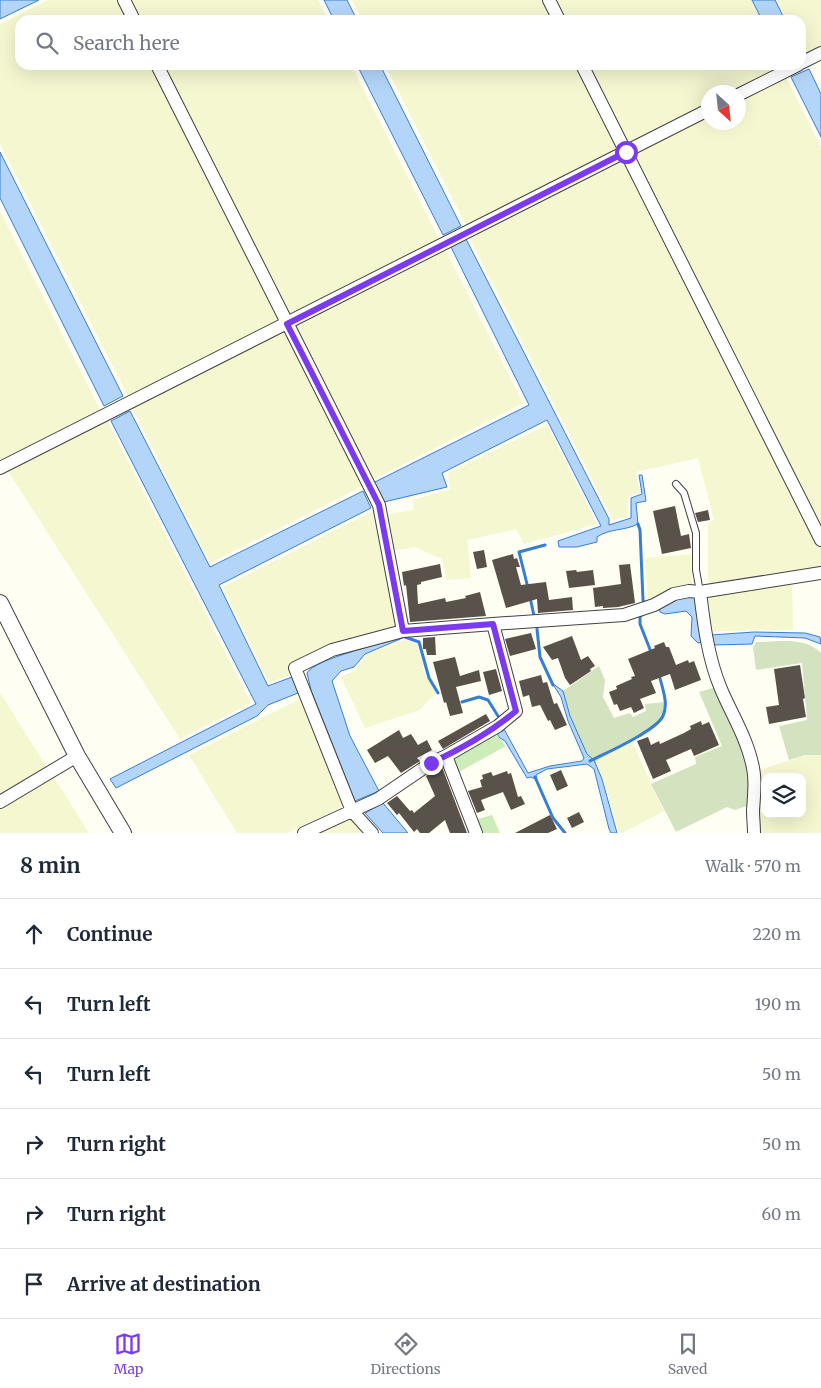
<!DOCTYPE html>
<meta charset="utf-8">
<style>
body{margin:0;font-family:Merriweather,serif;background:#f2f2f3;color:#1f2937}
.controls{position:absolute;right:15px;bottom:15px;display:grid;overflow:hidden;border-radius:10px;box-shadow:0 5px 20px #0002}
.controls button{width:45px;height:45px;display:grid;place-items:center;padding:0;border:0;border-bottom:1px solid #e0e1e3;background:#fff;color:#1f2937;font:25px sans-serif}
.compass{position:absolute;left:701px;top:85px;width:45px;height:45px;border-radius:50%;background:#fff;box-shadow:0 5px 20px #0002;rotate:153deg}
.stop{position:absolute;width:15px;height:15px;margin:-11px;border:4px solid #7c3aed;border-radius:50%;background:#fff}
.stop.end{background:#7c3aed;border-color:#fff;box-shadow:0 1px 5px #0008}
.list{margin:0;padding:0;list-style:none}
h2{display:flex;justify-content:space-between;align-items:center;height:65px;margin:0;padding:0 20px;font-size:21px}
h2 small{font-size:16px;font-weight:400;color:#747a83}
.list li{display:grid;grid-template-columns:32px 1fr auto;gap:15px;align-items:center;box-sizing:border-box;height:70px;padding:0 20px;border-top:1px solid #e0e1e3}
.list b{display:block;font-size:19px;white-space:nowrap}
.list em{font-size:16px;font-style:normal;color:#747a83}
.icon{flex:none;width:28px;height:28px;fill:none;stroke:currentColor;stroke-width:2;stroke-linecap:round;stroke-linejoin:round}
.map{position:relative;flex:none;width:821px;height:833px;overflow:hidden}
.search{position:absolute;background:#fff;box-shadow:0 5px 20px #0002;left:15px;right:15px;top:15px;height:55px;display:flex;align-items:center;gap:12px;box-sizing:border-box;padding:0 18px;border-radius:15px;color:#747a83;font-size:19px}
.sheet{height:485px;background:#fff}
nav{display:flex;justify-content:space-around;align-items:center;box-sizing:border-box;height:70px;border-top:1px solid #e0e1e3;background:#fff;font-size:14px;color:#747a83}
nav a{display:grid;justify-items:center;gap:2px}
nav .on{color:#7c3aed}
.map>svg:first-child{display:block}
.farmland{fill:#f4f7d0;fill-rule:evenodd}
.green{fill:#ccecb8}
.cemetery{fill:#d3e3c0}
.water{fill:#b3d5f9;stroke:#367ed4}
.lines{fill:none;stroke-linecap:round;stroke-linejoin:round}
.stream{stroke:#367ed4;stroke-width:3}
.building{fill:#59524b}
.service-casing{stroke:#424242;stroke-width:8}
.minor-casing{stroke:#424242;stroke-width:14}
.tertiary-casing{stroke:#424242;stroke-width:18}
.service{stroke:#fff;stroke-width:6}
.minor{stroke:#fff;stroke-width:12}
.tertiary{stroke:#fff;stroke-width:16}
.route{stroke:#7c3aed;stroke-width:6}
</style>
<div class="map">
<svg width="821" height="833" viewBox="0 0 821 833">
<rect width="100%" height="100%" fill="#fffef2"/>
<path class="farmland" d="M 48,0 L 318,0 L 328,20 L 20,20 L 20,65 L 351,65 L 439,239 L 128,396 L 0,144 L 0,24 Z
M 352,0 L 821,0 L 821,48 L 801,58 L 801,20 L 362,20 Z
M 385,65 L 787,65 L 732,92 L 708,92 L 708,104 L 466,225 Z
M 786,77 L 821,147 L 821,529 L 634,154 L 708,116 L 708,122 L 738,122 L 739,101 Z
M 622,160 L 821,549 L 821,568 L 708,587 L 708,523 L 714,520 L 698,458 L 636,472 L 640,493 L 629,496 L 627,517 L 613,520 L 469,237 Z
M 0,211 L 100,410 L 0,461 Z
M 445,249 L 523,403 L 370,481 L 293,326 Z
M 285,331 L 363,486 L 210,563 L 132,407 Z
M 107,420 L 251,703 L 180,739 L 8,471 Z
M 547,425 L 597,524 L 524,544 L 516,529 L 467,540 L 471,578 L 447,580 L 442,559 L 415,547 L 393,551 L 384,515 L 414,510 L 413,500 L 450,489 L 448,473 Z
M 375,510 L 397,629 L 324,647 L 290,664 L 293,674 L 269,683 L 223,587 Z
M 691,554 L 692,586 L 648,601 L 645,558 Z
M 792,584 L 793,630 L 710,631 L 706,597 Z
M 405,640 L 417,644 L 426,677 L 437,693 L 419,710 L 365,728 L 341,677 L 354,671 L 367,655 Z
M 0,693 L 48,769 L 0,797 Z
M 302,698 L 343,806 L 288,833 L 237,833 L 189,755 Z
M 632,742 L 664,811 L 622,833 L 619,833 L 603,778 L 595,762 Z
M 805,755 L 821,755 L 821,833 L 758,833 L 757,771 ZM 765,777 L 802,777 L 802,814 L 765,814 Z
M 53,776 L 89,833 L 0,833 L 0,807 Z
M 351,815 L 366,833 L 315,833 Z"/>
<path class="green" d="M 495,734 L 506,746 L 457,773 L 452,759 Z
M 492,815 L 500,833 L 481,833 L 474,820 Z"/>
<path class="cemetery" d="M 756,642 C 777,642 805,636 821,653 L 821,755 L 805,755 L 789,760 L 779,726 L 807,720 L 802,663 L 756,670 L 753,648 Z
M 599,666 L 605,680 L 603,697 L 614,718 L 630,713 L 633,717 L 646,711 L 645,704 L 666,702 L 663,716 L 655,727 L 595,762 C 577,745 569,715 563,691 Z
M 716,687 L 736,734 L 749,773 L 750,805 L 735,810 L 727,807 L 676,832 L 651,784 L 696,764 L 695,757 L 722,746 L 699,692 Z"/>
<path class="water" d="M 0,0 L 39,0 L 0,19 Z
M 324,0 L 347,0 L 357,20 L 334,20 Z
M 752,0 L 775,0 L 785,20 L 762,20 Z
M 357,65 L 380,65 L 461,226 L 443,235 Z
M 809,69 L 821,94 L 821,137 L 791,77 Z
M 0,152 L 123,396 L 104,406 L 0,198 Z
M 466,239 L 609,519 L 609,525 L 631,518 L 631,498 L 642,494 L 639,475 L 642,475 L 646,501 L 636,503 L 638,524 C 625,531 610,528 597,537 L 597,542 L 577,547 L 559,547 L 558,541 L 601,526 L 547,420 L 442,473 L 447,487 L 384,502 L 373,483 L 529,405 L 451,247 Z
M 130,411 L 210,567 L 363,491 L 371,508 L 219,585 L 268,686 L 292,677 L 298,693 L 268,705 L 257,716 L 116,788 L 110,779 L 256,704 L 111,421 Z
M 690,594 L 697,600 L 703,642 L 698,643 L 691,636 L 692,617 L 686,611 L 665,614 L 660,612 L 659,606 Z
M 754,632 L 805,633 L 820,637 L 821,644 L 805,638 L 755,636 L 752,644 L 713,645 L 711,635 Z
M 405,637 L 365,654 L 354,667 L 341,671 L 332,681 L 350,736 L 379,791 L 355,801 L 311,690 L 307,673 C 314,659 387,642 405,637 Z
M 552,683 L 563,691 L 570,716 L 587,754 L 594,760 L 602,779 L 617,833 L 611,833 L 609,829 L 594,769 L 587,764 L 547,769 L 536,775 L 537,780 L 531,777 L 527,778 L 505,741 L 500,738 L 497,734 L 504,729 L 528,773 L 550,766 L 582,761 L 584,758 L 568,721 L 561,697 Z
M 383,803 L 408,833 L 383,833 L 365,813 Z"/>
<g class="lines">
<path class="stream" d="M 638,524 L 640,530 L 643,600 L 645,605
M 528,588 L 519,552 L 545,545
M 530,597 L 534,616
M 642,615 L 640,616 L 640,624 L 651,652
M 537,629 L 540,657 L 553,685
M 405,637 L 419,642 L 429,678 L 438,693
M 462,702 L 479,697 L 488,700 L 498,716
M 590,761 C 606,753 656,731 663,716 C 669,703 662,688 659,674
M 535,777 L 553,818 L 565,833"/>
</g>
<path class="building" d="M 675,506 L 681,536 L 689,534 L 691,548 L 662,554 L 653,511 Z
M 708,510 L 710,520 L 698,522 L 695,513 Z
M 484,550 L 487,567 L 477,569 L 473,552 Z
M 513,554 L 514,559 L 517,558 L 520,567 L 516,567 L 521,585 L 546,582 L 549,600 L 572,597 L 573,610 L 538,613 L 537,599 L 506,608 L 492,560 Z
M 440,564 L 442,577 L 421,582 L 421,584 L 417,585 L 418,604 L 445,598 L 446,602 L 466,598 L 465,596 L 480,592 L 486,616 L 410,622 L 406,585 L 404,586 L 402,572 Z
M 630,564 L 635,603 L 618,607 L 603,608 L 603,606 L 595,607 L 593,588 L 621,584 L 619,565 Z
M 576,570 L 577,572 L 593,570 L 595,585 L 569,588 L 566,571 Z
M 531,633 L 536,649 L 510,656 L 505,639 Z
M 572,636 L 581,660 L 588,656 L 595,666 L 590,669 L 591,671 L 570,685 L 565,678 L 558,658 L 552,660 L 543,647 Z
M 435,637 L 436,655 L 427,655 L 426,649 L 423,649 L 423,638 Z
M 664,642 L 666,647 L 669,647 L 676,665 L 688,660 L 689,663 L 694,661 L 701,680 L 675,690 L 670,674 L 651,681 L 656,693 L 640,699 L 644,708 L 634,713 L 631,707 L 620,711 L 617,704 L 614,705 L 609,692 L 617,689 L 616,686 L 632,679 L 631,677 L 635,676 L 628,659 L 655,648 L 654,646 Z
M 455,657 L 460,676 L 479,670 L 481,681 L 456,687 L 463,713 L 450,716 L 446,702 L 444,703 L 433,662 Z
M 800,665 L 805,698 L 803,699 L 806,717 L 769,724 L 766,707 L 779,705 L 774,669 Z
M 496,669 L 502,691 L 489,695 L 483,672 Z
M 541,675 L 543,683 L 547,682 L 554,704 L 557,703 L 567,725 L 555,730 L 550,720 L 548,721 L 540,705 L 532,707 L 529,695 L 523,697 L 519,681 Z
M 486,714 L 490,721 L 443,749 L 438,741 Z
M 701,721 L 702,725 L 709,722 L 719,745 L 694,756 L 691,749 L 666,760 L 671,771 L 653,779 L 637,741 L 648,737 L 651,745 L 659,741 L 660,744 L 684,733 L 691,729 L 690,726 Z
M 399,730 L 403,738 L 411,734 L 418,745 L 427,740 L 432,750 L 417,758 L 420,761 L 401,773 L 388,756 L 375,763 L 367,750 Z
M 442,767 L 467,833 L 450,833 L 445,820 L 429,833 L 420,833 L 417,829 L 414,832 L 399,813 L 397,815 L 387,803 L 397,796 L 410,811 L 412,810 L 414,813 L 435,796 L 426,776 Z
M 561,770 L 568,786 L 557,791 L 550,775 Z
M 507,771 L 508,774 L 511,773 L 518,797 L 521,796 L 525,804 L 511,810 L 503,792 L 481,800 L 485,810 L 477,813 L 468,791 L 482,787 L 480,780 L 483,779 L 482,775 L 491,772 L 493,776 Z
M 579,812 L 584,822 L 572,828 L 567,818 Z
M 550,815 L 557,829 L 548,833 L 515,833 Z"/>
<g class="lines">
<defs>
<path id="service" d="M 676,484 L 684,493 L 696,533 L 696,570 L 700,592"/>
<path id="minor" d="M 124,0 L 134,20
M 549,0 L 559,20
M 801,63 L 821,53
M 157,65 L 379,505 L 403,631 L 332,650 L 295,668 L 352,811 L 372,833
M 582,65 L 821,540
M 738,95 L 798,65
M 0,468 L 708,110
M 493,624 L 624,615 L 654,605 L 674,594 L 689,591 L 700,592
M 403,631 L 493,624 L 516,711 L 498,726 L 446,756 L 476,833
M 0,802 L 77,756
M 304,833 L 378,799 L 431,763 L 446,756
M 754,833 C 754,825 753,818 753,810 C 754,796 756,782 753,768 C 748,740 732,715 721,689 C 708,658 704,625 700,592 L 821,573"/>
<path id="tertiary" d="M 0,603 L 77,756 L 123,833"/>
</defs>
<use href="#service" class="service-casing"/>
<use href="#minor" class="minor-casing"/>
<use href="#tertiary" class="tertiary-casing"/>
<use href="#service" class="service"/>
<use href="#minor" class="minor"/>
<use href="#tertiary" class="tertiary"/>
</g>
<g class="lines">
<path class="route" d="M 431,763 C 461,749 491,732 516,711 L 493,624 L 403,631 L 379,505 L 287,324 L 626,152"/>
</g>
</svg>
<div class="controls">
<button><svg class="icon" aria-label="layers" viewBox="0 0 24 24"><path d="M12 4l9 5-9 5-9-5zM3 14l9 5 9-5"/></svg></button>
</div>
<svg class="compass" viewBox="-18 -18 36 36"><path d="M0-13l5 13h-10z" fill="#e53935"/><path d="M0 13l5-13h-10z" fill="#747a83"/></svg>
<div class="stop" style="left:626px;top:152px"></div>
<div class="stop end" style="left:431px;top:763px"></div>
<div class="search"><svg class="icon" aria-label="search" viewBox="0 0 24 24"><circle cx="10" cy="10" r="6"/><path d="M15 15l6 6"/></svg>Search here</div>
</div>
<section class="sheet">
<h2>8 min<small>Walk · 570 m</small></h2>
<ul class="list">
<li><svg class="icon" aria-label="ahead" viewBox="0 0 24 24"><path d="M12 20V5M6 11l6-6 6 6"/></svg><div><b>Continue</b></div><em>220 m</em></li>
<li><svg class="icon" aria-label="left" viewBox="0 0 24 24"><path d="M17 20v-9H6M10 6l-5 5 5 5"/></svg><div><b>Turn left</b></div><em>190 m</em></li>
<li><svg class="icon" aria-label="left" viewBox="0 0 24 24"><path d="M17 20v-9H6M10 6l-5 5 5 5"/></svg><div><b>Turn left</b></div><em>50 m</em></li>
<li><svg class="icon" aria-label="right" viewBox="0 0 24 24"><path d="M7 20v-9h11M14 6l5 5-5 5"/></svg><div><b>Turn right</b></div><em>50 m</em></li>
<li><svg class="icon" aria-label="right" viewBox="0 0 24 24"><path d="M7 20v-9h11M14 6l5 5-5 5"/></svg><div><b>Turn right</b></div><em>60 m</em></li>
<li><svg class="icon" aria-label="arrive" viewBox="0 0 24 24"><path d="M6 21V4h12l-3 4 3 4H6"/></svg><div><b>Arrive at destination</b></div></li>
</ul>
</section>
<nav>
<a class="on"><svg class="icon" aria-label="map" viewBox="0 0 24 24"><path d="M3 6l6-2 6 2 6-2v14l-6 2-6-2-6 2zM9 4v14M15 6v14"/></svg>Map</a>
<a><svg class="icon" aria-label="directions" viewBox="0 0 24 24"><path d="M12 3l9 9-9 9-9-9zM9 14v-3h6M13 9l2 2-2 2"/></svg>Directions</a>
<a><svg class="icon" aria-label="saved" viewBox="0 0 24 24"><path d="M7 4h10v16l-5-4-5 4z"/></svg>Saved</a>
</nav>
